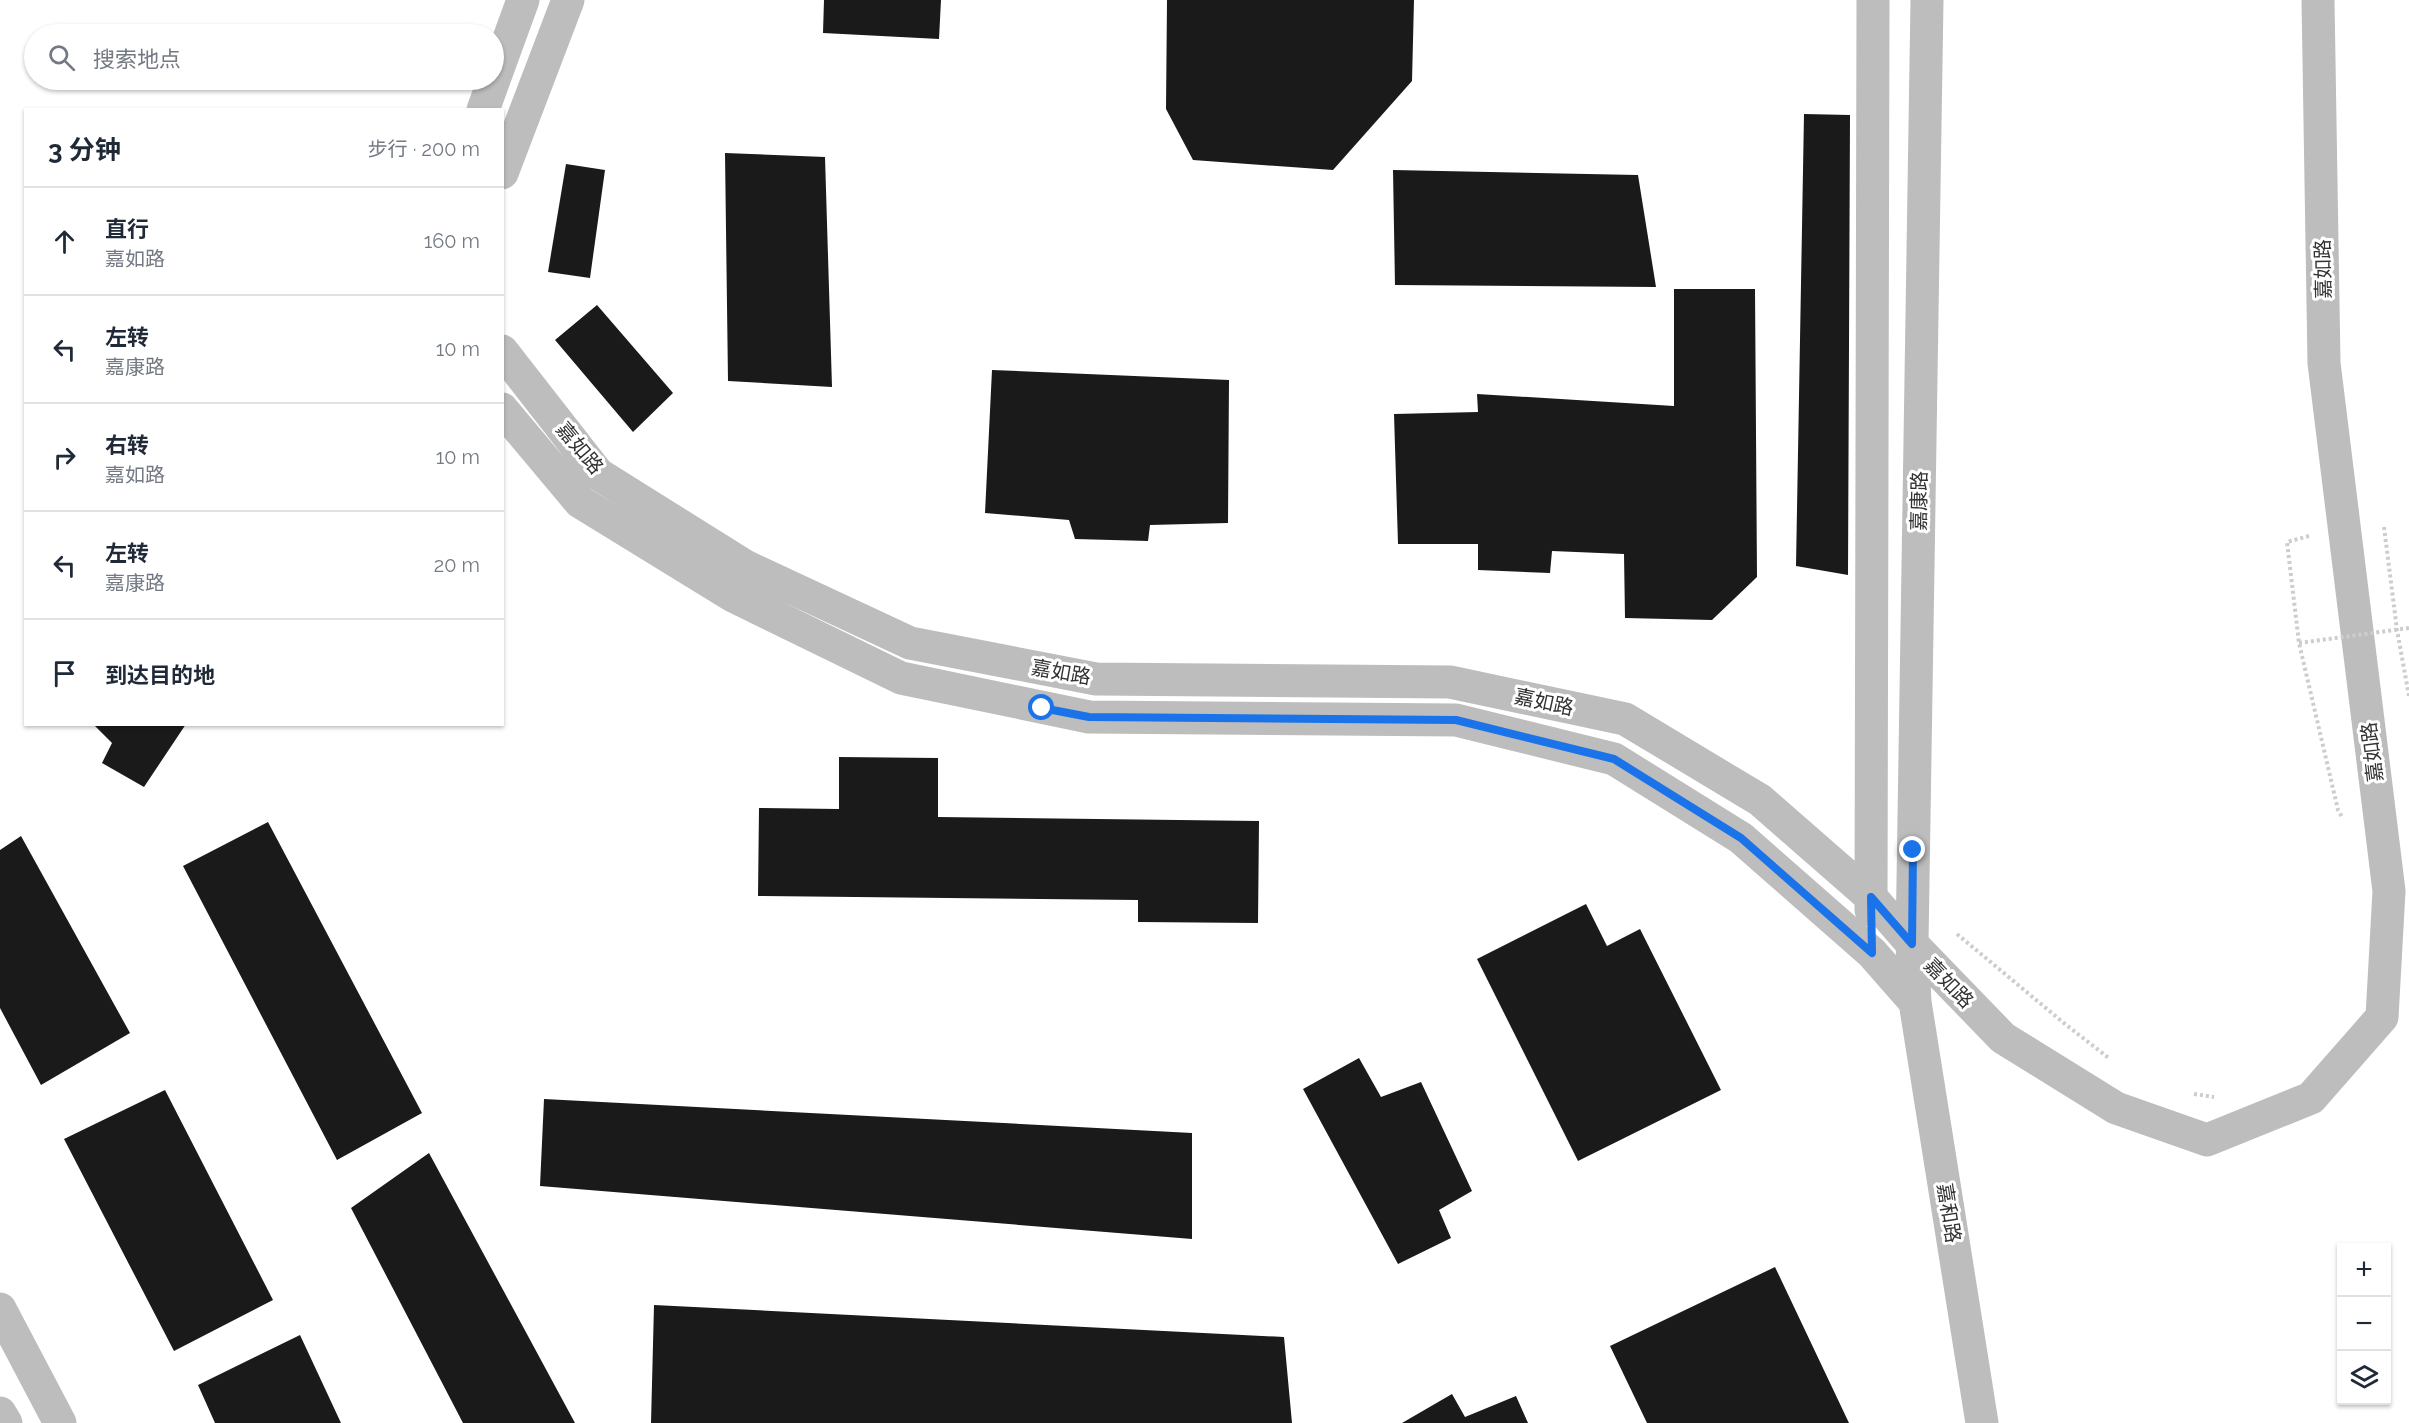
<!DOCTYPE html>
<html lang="zh">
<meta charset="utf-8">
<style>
body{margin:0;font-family:Raleway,"Noto Sans SC",sans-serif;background:#f2f2f3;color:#1f2937}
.controls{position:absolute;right:18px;bottom:18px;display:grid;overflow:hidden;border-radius:0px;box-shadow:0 2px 4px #0004}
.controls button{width:54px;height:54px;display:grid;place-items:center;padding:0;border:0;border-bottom:2px solid #e0e1e3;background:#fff;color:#1f2937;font:30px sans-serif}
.stop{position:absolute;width:18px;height:18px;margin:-14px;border:4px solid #1a73e8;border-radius:50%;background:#fff}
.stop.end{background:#1a73e8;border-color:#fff;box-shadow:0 2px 6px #0008}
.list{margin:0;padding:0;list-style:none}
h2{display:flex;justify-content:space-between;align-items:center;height:78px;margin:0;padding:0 24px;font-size:26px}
h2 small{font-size:20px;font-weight:400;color:#747a83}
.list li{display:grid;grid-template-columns:39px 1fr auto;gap:18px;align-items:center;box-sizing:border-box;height:108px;padding:0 24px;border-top:2px solid #e0e1e3}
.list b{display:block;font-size:22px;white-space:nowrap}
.list p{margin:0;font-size:20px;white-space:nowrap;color:#747a83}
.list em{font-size:20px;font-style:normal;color:#747a83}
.icon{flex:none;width:33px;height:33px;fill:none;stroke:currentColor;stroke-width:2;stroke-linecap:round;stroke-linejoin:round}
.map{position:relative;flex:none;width:2409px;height:1423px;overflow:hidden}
.search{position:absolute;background:#fff;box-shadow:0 2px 4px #0004;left:24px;top:24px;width:480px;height:66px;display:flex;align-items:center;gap:15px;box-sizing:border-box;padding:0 21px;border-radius:33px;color:#747a83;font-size:22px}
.panel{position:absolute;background:#fff;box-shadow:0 2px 4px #0004;left:24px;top:108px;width:480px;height:618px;border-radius:0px}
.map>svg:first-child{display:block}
.building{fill:#1a1a1a}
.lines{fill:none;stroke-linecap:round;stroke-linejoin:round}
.path{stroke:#cdcdcd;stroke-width:4;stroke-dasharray:3 3;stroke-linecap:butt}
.secondary{stroke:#bdbdbd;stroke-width:33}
.path-bridge{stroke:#cdcdcd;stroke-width:4;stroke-dasharray:3 3;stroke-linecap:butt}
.route{stroke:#1a73e8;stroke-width:8}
.labels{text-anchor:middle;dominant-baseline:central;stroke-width:6;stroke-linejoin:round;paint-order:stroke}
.street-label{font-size:20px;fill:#333;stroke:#fff}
</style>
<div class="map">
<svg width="2409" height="1423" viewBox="0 0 2409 1423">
<rect width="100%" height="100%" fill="#fff"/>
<path class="building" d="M 824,0 L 941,0 L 939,39 L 823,33 Z
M 1167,0 L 1414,0 L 1412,81 L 1333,170 L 1193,160 L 1166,109 Z
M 1804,114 L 1850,115 L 1848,575 L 1796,566 Z
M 725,153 L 825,157 L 832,387 L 728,381 Z
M 566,164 L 605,170 L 590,278 L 548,272 Z
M 1393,170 L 1638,175 L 1656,287 L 1395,285 Z
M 1674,289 L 1755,289 L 1757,577 L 1712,620 L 1625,618 L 1624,554 L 1552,551 L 1550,573 L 1478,570 L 1478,544 L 1398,544 L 1394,414 L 1478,412 L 1477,394 L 1674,406 Z
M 597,305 L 673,393 L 633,432 L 555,340 Z
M 992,370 L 1229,380 L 1228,523 L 1150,525 L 1148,541 L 1075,539 L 1069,520 L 985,513 Z
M 93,724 L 186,724 L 144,787 L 102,763 L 112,743 Z
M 839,757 L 938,758 L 938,817 L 1259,821 L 1258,923 L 1138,922 L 1138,900 L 758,896 L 759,808 L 839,809 Z
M 268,822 L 422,1113 L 337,1160 L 183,866 Z
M 21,836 L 130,1033 L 41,1085 L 0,1008 L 0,850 Z
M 1586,904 L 1607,946 L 1640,929 L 1721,1090 L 1578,1161 L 1477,959 Z
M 1359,1058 L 1381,1097 L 1421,1082 L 1472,1191 L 1439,1210 L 1451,1238 L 1398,1264 L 1303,1089 Z
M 165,1090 L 273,1300 L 174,1351 L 64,1139 Z
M 544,1099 L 1192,1133 L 1192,1239 L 540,1186 Z
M 429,1153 L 575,1423 L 463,1423 L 351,1208 Z
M 1775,1267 L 1849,1423 L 1647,1423 L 1610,1346 Z
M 654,1305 L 1284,1337 L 1292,1423 L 651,1423 Z
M 300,1335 L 341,1423 L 215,1423 L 198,1385 Z
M 1452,1394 L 1465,1417 L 1516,1396 L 1528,1423 L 1402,1423 Z"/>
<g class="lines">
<path class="path" d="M 2384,527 L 2397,630 L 2409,696
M 2309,536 L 2287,542 L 2299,643 L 2338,810 L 2342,817
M 1957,934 L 2065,1024 L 2110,1059
M 2194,1094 L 2214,1097"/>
<path class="secondary" d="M 1927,0 L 1912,944 L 1915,1002 L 1982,1423
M 483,110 L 523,0
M 502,173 L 568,0
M 502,351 L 598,474 L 745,566 L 910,643 L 1096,679 L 1450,682 L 1625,719 L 1760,800 L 1871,897 L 1912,944 L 2003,1038 L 2116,1108 L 2207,1140 L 2311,1098 L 2382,1017 L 2389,891 L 2324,363 L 2318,0
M 502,409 L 580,502 L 733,596 L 901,678 L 1089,717 L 1456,720 L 1614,759 L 1741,838 L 1872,953 L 1915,1002
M 1871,910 L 1873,0
M 0,1309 L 60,1423
M 0,1413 L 6,1423"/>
<path class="path-bridge" d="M 2299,643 L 2409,628"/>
</g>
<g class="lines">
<path class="route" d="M 1042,708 L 1089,717 L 1456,720 L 1614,759 L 1741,838 L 1872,953 L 1871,897 L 1912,944 L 1913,850"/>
</g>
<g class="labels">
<g class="street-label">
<text transform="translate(2323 269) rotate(-91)">嘉如路</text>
<text transform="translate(580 448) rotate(50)">嘉如路</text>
<text transform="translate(1919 501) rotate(-89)">嘉康路</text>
<text transform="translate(1061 672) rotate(10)">嘉如路</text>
<text transform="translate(1544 702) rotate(12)">嘉如路</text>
<text transform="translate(2372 752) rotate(-97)">嘉如路</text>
<text transform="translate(1949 983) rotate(46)">嘉如路</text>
<text transform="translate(1949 1213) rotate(81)">嘉和路</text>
</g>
</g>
</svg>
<div class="controls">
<button>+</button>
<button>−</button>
<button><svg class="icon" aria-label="layers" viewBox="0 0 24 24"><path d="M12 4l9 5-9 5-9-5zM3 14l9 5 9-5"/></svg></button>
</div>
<div class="stop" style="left:1042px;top:708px"></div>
<div class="stop end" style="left:1913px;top:850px"></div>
<div class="search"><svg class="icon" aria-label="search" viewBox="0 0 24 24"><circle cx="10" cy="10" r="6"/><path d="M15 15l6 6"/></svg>搜索地点</div>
<section class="panel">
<h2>3 分钟<small>步行 · 200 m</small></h2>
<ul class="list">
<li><svg class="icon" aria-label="ahead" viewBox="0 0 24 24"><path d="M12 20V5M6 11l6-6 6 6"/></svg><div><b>直行</b><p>嘉如路</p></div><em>160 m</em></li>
<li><svg class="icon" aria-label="left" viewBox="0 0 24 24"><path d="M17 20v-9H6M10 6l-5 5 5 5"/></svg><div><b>左转</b><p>嘉康路</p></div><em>10 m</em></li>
<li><svg class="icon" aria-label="right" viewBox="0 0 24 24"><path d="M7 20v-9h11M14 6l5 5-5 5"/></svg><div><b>右转</b><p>嘉如路</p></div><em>10 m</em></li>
<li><svg class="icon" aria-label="left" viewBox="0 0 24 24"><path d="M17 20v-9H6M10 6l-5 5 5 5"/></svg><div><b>左转</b><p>嘉康路</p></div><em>20 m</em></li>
<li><svg class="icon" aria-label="arrive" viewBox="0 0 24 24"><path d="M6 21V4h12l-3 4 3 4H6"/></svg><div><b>到达目的地</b></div></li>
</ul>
</section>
</div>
